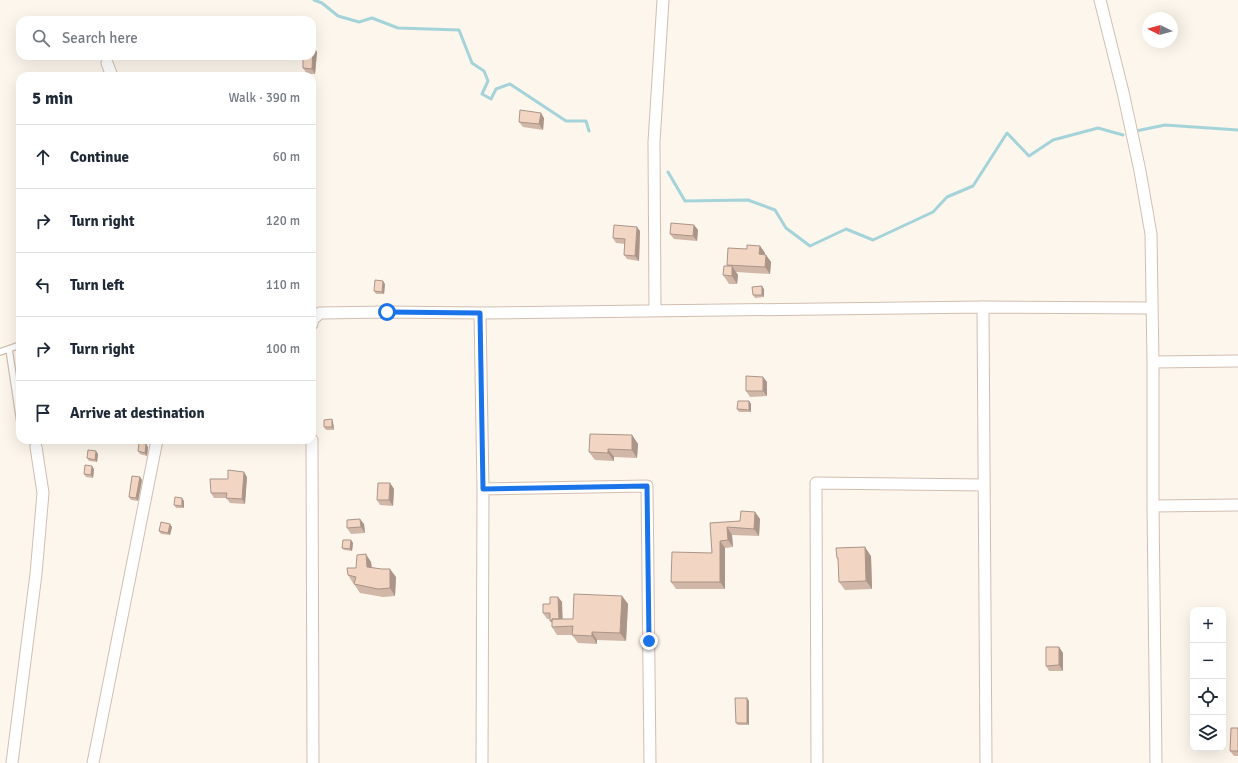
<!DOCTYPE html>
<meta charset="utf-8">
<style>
body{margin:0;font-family:Signika,sans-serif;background:#f6f6f7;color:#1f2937}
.controls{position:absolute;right:12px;bottom:12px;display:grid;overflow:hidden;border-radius:8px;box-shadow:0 4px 16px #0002}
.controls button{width:36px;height:36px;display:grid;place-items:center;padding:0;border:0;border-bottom:1px solid #e0e1e3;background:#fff;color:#1f2937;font:20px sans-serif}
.compass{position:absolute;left:1142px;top:12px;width:36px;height:36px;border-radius:50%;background:#fff;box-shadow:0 4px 16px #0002;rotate:275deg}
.stop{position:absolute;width:12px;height:12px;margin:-9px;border:3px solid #1a73e8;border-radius:50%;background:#fff}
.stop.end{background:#1a73e8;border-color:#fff;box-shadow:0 1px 4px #0008}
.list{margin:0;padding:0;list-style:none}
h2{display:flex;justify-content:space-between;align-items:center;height:52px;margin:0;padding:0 16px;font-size:17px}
h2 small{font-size:13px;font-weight:400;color:#747a83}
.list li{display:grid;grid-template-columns:26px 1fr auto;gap:12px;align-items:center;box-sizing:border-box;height:64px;padding:0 16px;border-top:1px solid #e0e1e3}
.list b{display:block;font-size:15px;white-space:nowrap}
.list em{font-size:13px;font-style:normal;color:#747a83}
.icon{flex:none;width:22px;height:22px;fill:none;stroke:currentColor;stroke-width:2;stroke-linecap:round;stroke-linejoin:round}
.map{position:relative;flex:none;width:1238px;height:763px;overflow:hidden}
.search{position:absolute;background:#fff;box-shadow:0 4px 16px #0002;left:16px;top:16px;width:300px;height:44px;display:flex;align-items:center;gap:10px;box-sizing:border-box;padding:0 14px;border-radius:12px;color:#747a83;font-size:15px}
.panel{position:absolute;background:#fff;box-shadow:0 4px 16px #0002;left:16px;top:72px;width:300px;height:372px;border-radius:12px}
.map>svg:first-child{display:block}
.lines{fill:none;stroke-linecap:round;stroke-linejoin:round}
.stream{stroke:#a5d3da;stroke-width:3}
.lane-casing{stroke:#d1beb0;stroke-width:8}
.street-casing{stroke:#d1beb0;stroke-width:13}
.lane{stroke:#fff;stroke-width:5.5}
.street{stroke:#fff;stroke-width:11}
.wall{fill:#d1b7a8}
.shaded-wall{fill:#aa9588}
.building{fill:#f3d5c3;stroke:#aa9588}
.route{stroke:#1a73e8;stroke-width:5}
</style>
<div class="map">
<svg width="1238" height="763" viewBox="0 0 1238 763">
<rect width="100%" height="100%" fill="#fdf6ec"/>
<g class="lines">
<path class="stream" d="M 314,0 L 322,3 L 338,16 L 359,22 L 372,18 L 398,28 L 459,30 L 472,63 L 484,71 L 488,81 L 482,94 L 491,99 L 496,89 L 510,84 L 566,121 L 586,121 L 589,131
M 1136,131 L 1165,125 L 1238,130
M 668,172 L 685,201 L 748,200 L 775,210 L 786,228 L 810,246 L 846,229 L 873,240 L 933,212 L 947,197 L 973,186 L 1007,133 L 1029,156 L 1053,140 L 1098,128 L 1123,135"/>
<defs>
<path id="lane" d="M 9,349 L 20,422
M 0,352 L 20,345
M 31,440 L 36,447"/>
<path id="street" d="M 1100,0 L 1123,92 L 1140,171 L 1151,234 L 1153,362 L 1153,506 L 1156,763
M 107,63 L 112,76
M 983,307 L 986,763
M 655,310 L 654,142 L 663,0
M 480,313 L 983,307 L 1152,308
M 312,324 L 313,319 L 320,313 L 387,312 L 480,313 L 483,489 L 482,763
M 1153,362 L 1238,361
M 312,440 L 313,763
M 483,489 L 647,486 L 650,763
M 1153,506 L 1238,505
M 12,763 L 36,574 L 43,493 L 36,447
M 93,763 L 157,440
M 817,763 L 816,483 L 984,485"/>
</defs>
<use href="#lane" class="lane-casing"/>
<use href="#street" class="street-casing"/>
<use href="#lane" class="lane"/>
<use href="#street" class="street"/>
</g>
<path class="wall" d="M 313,46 L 317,52 L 315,74 L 307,74 L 303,68 Z
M 544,118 L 543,130 L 523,127 L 519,122 Z
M 694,225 L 698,230 L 697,241 L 674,239 L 670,234 Z
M 640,231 L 639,261 L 627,259 L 624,255 L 625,244 L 616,243 L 613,238 Z
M 760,246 L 765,253 L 764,255 L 766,255 L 771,262 L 770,274 L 736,272 L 738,275 L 737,284 L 729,284 L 723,275 L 728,266 L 727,265 L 747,249 Z
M 385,284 L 384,294 L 376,294 L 374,291 Z
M 764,289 L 764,297 L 755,298 L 753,295 Z
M 763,377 L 767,382 L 767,396 L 750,397 L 746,391 Z
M 749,401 L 751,404 L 751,412 L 739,412 L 737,409 Z
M 332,419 L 333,422 L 334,430 L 326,430 L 324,427 Z
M 632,435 L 638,444 L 637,458 L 614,457 L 614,461 L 595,460 L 589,452 Z
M 148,447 L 147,456 L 140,454 L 138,451 Z
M 98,454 L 97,462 L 89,461 L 87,458 Z
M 94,469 L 93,478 L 86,477 L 84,474 Z
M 140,477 L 142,480 L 138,501 L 131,500 L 129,497 Z
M 247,477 L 245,504 L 230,503 L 226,498 L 214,498 L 211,493 Z
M 390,483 L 394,489 L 393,506 L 380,505 L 377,500 Z
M 184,501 L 184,508 L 176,508 L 174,505 Z
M 755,512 L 760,519 L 759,536 L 732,535 L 733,547 L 725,548 L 725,589 L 676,589 L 671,582 L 712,553 L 710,523 L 740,521 Z
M 364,524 L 365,533 L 351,534 L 347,528 Z
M 172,527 L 170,535 L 161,534 L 159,531 Z
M 351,540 L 353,543 L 352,551 L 344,550 L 342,548 Z
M 871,556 L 872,589 L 845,590 L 839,582 L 838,560 L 837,558 Z
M 371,562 L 372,567 L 396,577 L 395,596 L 383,597 L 360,593 L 354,584 L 353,583 L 348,575 L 356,568 Z
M 622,596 L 628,604 L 626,641 L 597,640 L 597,644 L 578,643 L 572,635 L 557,635 L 552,627 L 552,623 L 550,621 L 550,619 L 547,619 L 543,613 L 550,604 L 558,597 L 562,602 L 562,619 L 573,619 Z
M 1059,647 L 1063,653 L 1063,671 L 1049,671 L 1046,666 Z
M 749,701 L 749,725 L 738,725 L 736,723 Z
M 1238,728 L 1238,756 L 1234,756 L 1230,751 Z"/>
<path class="shaded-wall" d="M 313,46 L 317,52 L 315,74 L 312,69 Z
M 541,113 L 544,118 L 543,130 L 539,124 Z
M 694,225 L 698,230 L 697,241 L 693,236 Z
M 637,227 L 640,231 L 639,261 L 635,256 Z
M 760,246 L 765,253 L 764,262 L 759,254 Z
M 766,255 L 771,262 L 770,274 L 765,267 Z
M 732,266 L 738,275 L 737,284 L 732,276 Z
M 383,281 L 385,284 L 384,294 L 382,292 Z
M 762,286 L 764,289 L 764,297 L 762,295 Z
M 763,377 L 767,382 L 767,396 L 763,391 Z
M 749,401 L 751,404 L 751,412 L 749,410 Z
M 332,419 L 333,422 L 334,430 L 332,427 Z
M 632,435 L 638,444 L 637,458 L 632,450 Z
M 146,444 L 148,447 L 147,456 L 145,453 Z
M 608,449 L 614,457 L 614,461 L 608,453 Z
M 96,451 L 98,454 L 97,462 L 95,460 Z
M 92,466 L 94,469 L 93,478 L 91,475 Z
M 244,472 L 247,477 L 245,504 L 242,499 Z
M 140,477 L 142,480 L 138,501 L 136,498 Z
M 390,483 L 394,489 L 393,506 L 389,500 Z
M 182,498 L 184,501 L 184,508 L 182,506 Z
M 755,512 L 760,519 L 759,536 L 754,529 Z
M 360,519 L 364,524 L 365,533 L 361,527 Z
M 170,524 L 172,527 L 170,535 L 168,533 Z
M 727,527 L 732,535 L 733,547 L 728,540 Z
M 351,540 L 353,543 L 352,551 L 350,549 Z
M 720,541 L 725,548 L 725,589 L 720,582 Z
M 865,547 L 871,556 L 872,589 L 866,581 Z
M 366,554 L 371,562 L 372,575 L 367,567 Z
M 390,569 L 396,577 L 395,596 L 390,588 Z
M 622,596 L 628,604 L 626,641 L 620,633 Z
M 558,597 L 562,602 L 563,626 L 559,621 Z
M 592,632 L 597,640 L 597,644 L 592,636 Z
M 1059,647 L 1063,653 L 1063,671 L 1059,665 Z
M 747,698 L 749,701 L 749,725 L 747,723 Z"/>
<path class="building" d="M 312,46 L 313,46 L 312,69 L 303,68 L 303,56 L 312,56 Z
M 520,110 L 541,113 L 539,124 L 519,122 Z
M 671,223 L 694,225 L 693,236 L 670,234 Z
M 614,225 L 637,227 L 635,256 L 624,255 L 625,239 L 613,238 Z
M 747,245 L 760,246 L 759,254 L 766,255 L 765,267 L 727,265 L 728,248 L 747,249 Z
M 724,266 L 732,266 L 732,276 L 723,275 Z
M 375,280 L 383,281 L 382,292 L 374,291 Z
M 762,286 L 762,295 L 753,295 L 752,287 Z
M 746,376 L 763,377 L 763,391 L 746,391 Z
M 738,401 L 749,401 L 749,410 L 737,409 Z
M 332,419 L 332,427 L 324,427 L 324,420 Z
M 590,434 L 632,435 L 632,450 L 608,449 L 608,453 L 589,452 Z
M 139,443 L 146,444 L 145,453 L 138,451 Z
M 88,450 L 96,451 L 95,460 L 87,458 Z
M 85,465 L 92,466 L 91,475 L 84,474 Z
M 228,470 L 244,472 L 242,499 L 226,498 L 227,493 L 211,493 L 210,479 L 228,479 Z
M 132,476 L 140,477 L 136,498 L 129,497 Z
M 378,483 L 390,483 L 389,500 L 377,500 Z
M 175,497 L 182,498 L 182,506 L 174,505 Z
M 741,511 L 755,512 L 754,529 L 727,527 L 728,540 L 720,541 L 720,582 L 671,582 L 672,552 L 712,553 L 710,523 L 740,521 Z
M 360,519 L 361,527 L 347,528 L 347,520 Z
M 161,522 L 170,524 L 168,533 L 159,531 Z
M 343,540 L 351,540 L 350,549 L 342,548 Z
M 865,547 L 866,581 L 839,582 L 838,558 L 837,558 L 836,548 Z
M 366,554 L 367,567 L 382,569 L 390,569 L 390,588 L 378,589 L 354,584 L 356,577 L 348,575 L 347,568 L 356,568 L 357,555 Z
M 574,594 L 622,596 L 620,633 L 592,632 L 592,636 L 572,635 L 573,626 L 552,627 L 552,619 L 573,619 Z
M 550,597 L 558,597 L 559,619 L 552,619 L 552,621 L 550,621 L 550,613 L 543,613 L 543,604 L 550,604 Z
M 1046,647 L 1059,647 L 1059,665 L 1046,666 Z
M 735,698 L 747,698 L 747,723 L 736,723 Z
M 1231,728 L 1238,728 L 1238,751 L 1230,751 Z"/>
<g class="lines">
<path class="route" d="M 387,312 L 480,313 L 483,489 L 647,486 L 649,641"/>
</g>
</svg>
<div class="controls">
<button>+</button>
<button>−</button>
<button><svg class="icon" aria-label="locate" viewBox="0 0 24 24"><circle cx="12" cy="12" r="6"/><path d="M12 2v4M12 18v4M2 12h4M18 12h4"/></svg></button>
<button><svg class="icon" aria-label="layers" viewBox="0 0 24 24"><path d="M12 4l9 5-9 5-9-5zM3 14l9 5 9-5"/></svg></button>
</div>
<svg class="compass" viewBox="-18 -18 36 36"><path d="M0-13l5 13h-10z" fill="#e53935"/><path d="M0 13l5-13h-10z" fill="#747a83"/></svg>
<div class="stop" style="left:387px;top:312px"></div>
<div class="stop end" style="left:649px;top:641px"></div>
<div class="search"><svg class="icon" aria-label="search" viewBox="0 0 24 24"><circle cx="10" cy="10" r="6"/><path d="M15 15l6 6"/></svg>Search here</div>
<section class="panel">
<h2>5 min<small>Walk · 390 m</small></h2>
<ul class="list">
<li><svg class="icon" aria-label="ahead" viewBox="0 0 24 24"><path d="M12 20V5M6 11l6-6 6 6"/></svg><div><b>Continue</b></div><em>60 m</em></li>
<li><svg class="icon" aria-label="right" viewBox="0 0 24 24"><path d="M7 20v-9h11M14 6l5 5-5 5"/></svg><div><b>Turn right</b></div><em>120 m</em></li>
<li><svg class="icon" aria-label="left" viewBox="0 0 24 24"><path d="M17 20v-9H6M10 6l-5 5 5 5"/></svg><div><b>Turn left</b></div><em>110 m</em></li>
<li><svg class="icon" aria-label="right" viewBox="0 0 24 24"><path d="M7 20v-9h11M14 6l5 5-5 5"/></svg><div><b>Turn right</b></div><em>100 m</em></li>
<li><svg class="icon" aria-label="arrive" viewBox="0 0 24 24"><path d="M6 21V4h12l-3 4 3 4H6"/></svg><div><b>Arrive at destination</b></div></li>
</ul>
</section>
</div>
